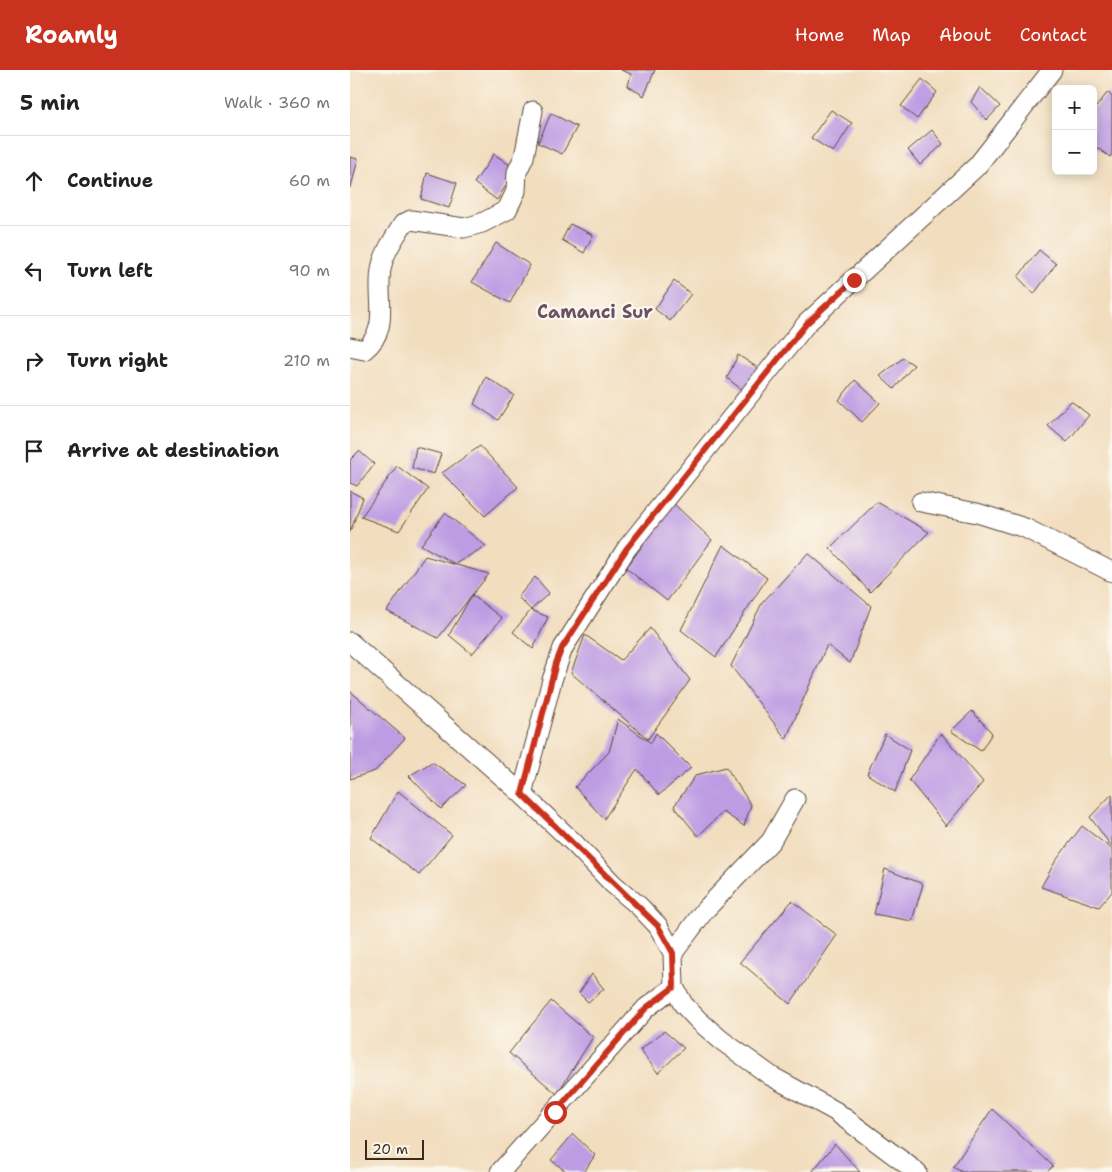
<!DOCTYPE html>
<meta charset="utf-8">
<style>
body{margin:0;font-family:"Shantell Sans",sans-serif;background:#f2f2f2;color:#222}
.controls{position:absolute;right:15px;top:15px;display:grid;overflow:hidden;border-radius:8px;box-shadow:0 2px 12px #0003}
.controls button{width:45px;height:45px;display:grid;place-items:center;padding:0;border:0;border-bottom:1px solid #e0e0e0;background:#fff;color:#222;font:25px sans-serif}
.scale{position:absolute;left:15px;bottom:12px;width:59px;box-sizing:border-box;padding-left:5px;border:2px solid #3b2a1e;border-top:0;font-size:14px;line-height:18px;white-space:nowrap;color:#3b2a1e;-webkit-text-stroke:4px #fbf7ec;paint-order:stroke}
.stop{position:absolute;width:15px;height:15px;margin:-11px;border:4px solid #c8321e;border-radius:50%;background:#fff}
.stop.end{background:#c8321e;border-color:#fff;box-shadow:0 1px 5px #0008}
.list{margin:0;padding:0;list-style:none}
h2{display:flex;justify-content:space-between;align-items:center;height:65px;margin:0;padding:0 20px;font-size:21px}
h2 small{font-size:16px;font-weight:400;color:#767676}
.list li{display:grid;grid-template-columns:32px 1fr auto;gap:15px;align-items:center;box-sizing:border-box;height:90px;padding:0 20px;border-top:1px solid #e0e0e0}
.list b{display:block;font-size:19px;white-space:nowrap}
.list em{font-size:16px;font-style:normal;color:#767676}
.icon{flex:none;width:28px;height:28px;fill:none;stroke:currentColor;stroke-width:2;stroke-linecap:round;stroke-linejoin:round}
.map{position:relative;flex:none;width:762px;height:1102px;overflow:hidden}
header{display:flex;align-items:center;gap:30px;box-sizing:border-box;height:70px;padding:0 25px;background:#c8321e;color:#fff}
header strong{font-size:24px}
nav{display:flex;gap:28px;margin-inline-start:auto;font-size:18px}
main{display:flex}
aside{flex:1;background:#fff}
.map>svg:first-child{display:block}
.building{fill:#bd9ce3}
.lines{fill:none;stroke-linecap:round;stroke-linejoin:round}
.minor-casing{stroke:#564536;stroke-width:21}
.minor{stroke:#fff;stroke-width:19}
.route{stroke:#c8321e;stroke-width:6}
.labels{text-anchor:middle;dominant-baseline:central;stroke-width:4.5;stroke-linejoin:round;paint-order:stroke}
.district-label{font-size:18px;font-weight:bold;fill:#685263;stroke:#fbf7ec}
</style>
<header>
<strong>Roamly</strong>
<nav><a>Home</a><a>Map</a><a>About</a><a>Contact</a></nav>
</header>
<main>
<aside>
<h2>5 min<small>Walk · 360 m</small></h2>
<ul class="list">
<li><svg class="icon" aria-label="ahead" viewBox="0 0 24 24"><path d="M12 20V5M6 11l6-6 6 6"/></svg><div><b>Continue</b></div><em>60 m</em></li>
<li><svg class="icon" aria-label="left" viewBox="0 0 24 24"><path d="M17 20v-9H6M10 6l-5 5 5 5"/></svg><div><b>Turn left</b></div><em>90 m</em></li>
<li><svg class="icon" aria-label="right" viewBox="0 0 24 24"><path d="M7 20v-9h11M14 6l5 5-5 5"/></svg><div><b>Turn right</b></div><em>210 m</em></li>
<li><svg class="icon" aria-label="arrive" viewBox="0 0 24 24"><path d="M6 21V4h12l-3 4 3 4H6"/></svg><div><b>Arrive at destination</b></div></li>
</ul>
</aside>
<div class="map">
<svg width="762" height="1102" viewBox="0 0 762 1102">
<rect width="100%" height="100%" fill="#fbf7ec"/>
<filter id="ink" filterUnits="userSpaceOnUse"><feTurbulence type="fractalNoise" baseFrequency=".02" numOctaves="2"/><feDisplacementMap in="SourceGraphic" scale="10" xChannelSelector="R" yChannelSelector="G"/><feConvolveMatrix kernelMatrix="1 2 1 2 8 2 1 2 1" color-interpolation-filters="sRGB"/></filter>
<filter id="wash" filterUnits="userSpaceOnUse"><feTurbulence type="fractalNoise" baseFrequency=".0096" numOctaves="4" result="noise"/><feDisplacementMap in="SourceGraphic" scale="20" xChannelSelector="R" yChannelSelector="G"/><feGaussianBlur stdDeviation="1.12" result="paint"/><feColorMatrix in="noise" values="0 0 0 0 0 0 0 0 0 0 0 0 0 0 0 0 0 1.4 0 .05"/><feComposite in="paint" operator="in"/></filter>
<g filter="url(#wash)">
<rect width="100%" height="100%" fill="#f2ddbe"/>
<g id="blocks">
<path class="building" d="M 271,0 L 305,0 L 294,26 L 278,16 L 281,4 Z
M 572,9 L 587,22 L 567,49 L 551,36 Z
M 630,17 L 650,36 L 637,50 L 621,32 Z
M 758,22 L 762,27 L 762,84 L 760,87 L 743,75 L 743,35 L 746,37 Z
M 481,40 L 502,53 L 483,82 L 461,68 Z
M 201,43 L 227,57 L 212,84 L 188,73 Z
M 582,60 L 593,74 L 570,95 L 558,80 Z
M 144,84 L 166,99 L 147,130 L 124,113 Z
M 0,87 L 8,89 L 1,117 L 0,117 Z
M 77,103 L 107,113 L 99,138 L 71,129 Z
M 220,154 L 243,165 L 234,183 L 212,170 Z
M 146,173 L 180,195 L 160,233 L 122,212 Z
M 689,180 L 706,194 L 684,224 L 668,207 Z
M 324,211 L 341,224 L 320,251 L 305,239 Z
M 388,285 L 411,300 L 395,322 L 377,308 Z
M 553,288 L 564,295 L 544,319 L 530,306 Z
M 136,307 L 164,325 L 148,350 L 124,334 Z
M 505,310 L 530,333 L 512,352 L 489,330 Z
M 721,331 L 739,345 L 717,372 L 698,356 Z
M 130,376 L 168,417 L 135,446 L 92,403 Z
M 66,377 L 91,384 L 84,404 L 62,398 Z
M 9,381 L 24,394 L 7,416 L 0,413 L 0,390 Z
M 47,396 L 78,419 L 49,461 L 11,447 Z
M 0,421 L 13,428 L 0,462 Z
M 527,432 L 579,462 L 520,522 L 480,478 Z
M 323,433 L 362,470 L 317,531 L 276,498 Z
M 95,443 L 136,476 L 105,494 L 71,475 Z
M 373,475 L 417,508 L 366,587 L 331,560 Z
M 458,483 L 521,536 L 500,593 L 477,575 L 436,669 L 381,596 L 412,533 Z
M 75,486 L 139,504 L 122,525 L 152,548 L 122,584 L 99,565 L 122,525 L 88,568 L 37,541 Z
M 185,507 L 199,523 L 181,540 L 168,527 Z
M 181,540 L 198,547 L 183,579 L 163,562 Z
M 300,558 L 340,610 L 298,669 L 221,603 L 235,565 L 271,590 Z
M 0,621 L 55,668 L 25,701 L 0,709 Z
M 622,641 L 642,663 L 631,681 L 601,661 Z
M 268,649 L 301,673 L 306,663 L 341,698 L 309,725 L 287,699 L 254,749 L 225,717 L 259,682 Z
M 591,663 L 633,712 L 596,756 L 559,710 Z
M 535,664 L 560,680 L 545,722 L 517,704 Z
M 82,692 L 116,715 L 91,739 L 59,706 Z
M 376,697 L 401,735 L 394,756 L 373,742 L 348,766 L 324,736 L 346,705 Z
M 48,721 L 102,765 L 69,805 L 21,768 Z
M 762,724 L 762,777 L 740,747 Z
M 732,756 L 762,779 L 762,822 L 749,837 L 691,817 L 705,792 Z
M 535,799 L 573,814 L 562,851 L 524,844 Z
M 442,831 L 487,865 L 440,934 L 390,892 Z
M 242,904 L 254,919 L 238,932 L 229,923 Z
M 201,931 L 243,967 L 207,1024 L 159,983 Z
M 314,961 L 334,978 L 308,1003 L 290,980 Z
M 642,1039 L 703,1096 L 697,1102 L 612,1102 L 603,1097 Z
M 223,1064 L 245,1085 L 234,1102 L 217,1102 L 201,1090 Z
M 485,1074 L 510,1102 L 462,1102 Z"/>
</g>
</g>
<g filter="url(#ink)">
<use href="#blocks" fill-opacity="0" stroke="#564536" stroke-width="1"/>
<g class="lines">
<defs>
<path id="minor" d="M 0,277 L 14,280 C 41,259 26,228 31,200 C 33,184 45,167 53,154 L 61,150 L 114,158 L 132,153 L 157,140 L 166,121 L 167,102 L 174,87 L 183,41
M 571,432 L 627,443 L 675,458 L 762,502
M 0,572 L 172,724 L 225,774 L 263,814 L 289,836 L 308,856 L 323,883 L 324,917 L 333,934 L 348,950 L 371,970 L 421,1006 L 485,1041 L 567,1102
M 172,724 L 202,610 L 213,578 L 277,478 L 457,253 L 627,96 L 702,0
M 323,883 L 354,841 L 421,771 L 445,729
M 150,1102 L 296,938 L 324,917"/>
</defs>
<use href="#minor" class="minor-casing"/>
<use href="#minor" class="minor"/>
</g>
</g>
<g class="lines" filter="url(#ink)">
<path class="route" d="M 205,1042 L 296,938 L 324,917 L 323,883 L 308,856 L 172,724 L 206,593 L 212,578 L 277,478 L 457,253 L 504,210"/>
</g>
<g class="labels">
<g class="district-label">
<text x="245" y="242">Camanci Sur</text>
</g>
</g>
</svg>
<div class="controls">
<button>+</button>
<button>−</button>
</div>
<div class="scale">20 m</div>
<div class="stop" style="left:205px;top:1042px"></div>
<div class="stop end" style="left:504px;top:210px"></div>
</div>
</main>
